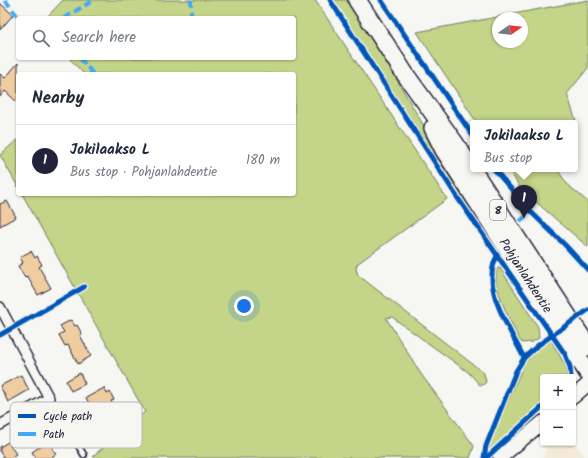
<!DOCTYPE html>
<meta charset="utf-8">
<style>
body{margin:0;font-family:Kalam,sans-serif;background:#f6f6f7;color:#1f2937}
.controls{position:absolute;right:12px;bottom:12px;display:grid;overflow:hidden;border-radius:4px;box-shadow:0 1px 3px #0004}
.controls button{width:36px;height:36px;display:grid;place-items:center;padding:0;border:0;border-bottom:1px solid #e0e1e3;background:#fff;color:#1f2937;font:20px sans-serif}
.compass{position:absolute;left:492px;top:12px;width:36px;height:36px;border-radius:50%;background:#fff;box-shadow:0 1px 3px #0004;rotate:76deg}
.you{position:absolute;left:244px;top:306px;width:14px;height:14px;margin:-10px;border:3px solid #fff;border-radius:50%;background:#1a73e8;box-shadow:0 0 0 6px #1a73e833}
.badge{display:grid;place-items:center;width:26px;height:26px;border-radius:50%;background:#22223b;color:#fff;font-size:13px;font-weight:700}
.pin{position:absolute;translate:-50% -33px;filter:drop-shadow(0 1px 2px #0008)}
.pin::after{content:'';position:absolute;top:21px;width:14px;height:12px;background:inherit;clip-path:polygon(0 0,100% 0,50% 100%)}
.popup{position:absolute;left:470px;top:120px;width:108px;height:52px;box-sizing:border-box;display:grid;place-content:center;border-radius:4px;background:#fff;filter:drop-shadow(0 1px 3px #0005);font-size:13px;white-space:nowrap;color:#747a83}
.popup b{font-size:15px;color:#1f2937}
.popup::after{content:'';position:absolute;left:50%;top:100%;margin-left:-8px;border:8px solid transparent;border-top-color:#fff}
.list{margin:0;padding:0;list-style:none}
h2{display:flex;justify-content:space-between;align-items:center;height:52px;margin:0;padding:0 16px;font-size:17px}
h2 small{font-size:13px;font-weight:400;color:#747a83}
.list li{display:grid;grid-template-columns:26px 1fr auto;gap:12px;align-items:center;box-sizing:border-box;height:72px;padding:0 16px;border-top:1px solid #e0e1e3}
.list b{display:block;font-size:15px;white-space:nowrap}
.list p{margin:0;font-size:13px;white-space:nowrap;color:#747a83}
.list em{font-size:13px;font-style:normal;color:#747a83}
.icon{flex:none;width:22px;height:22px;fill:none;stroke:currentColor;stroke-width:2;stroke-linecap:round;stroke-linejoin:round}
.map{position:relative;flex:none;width:588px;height:458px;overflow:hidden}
.search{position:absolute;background:#fff;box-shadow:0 1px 3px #0004;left:16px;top:16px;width:280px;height:44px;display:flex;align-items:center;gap:10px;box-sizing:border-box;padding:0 14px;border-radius:4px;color:#747a83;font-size:15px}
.panel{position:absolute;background:#fff;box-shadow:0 1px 3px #0004;left:16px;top:72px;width:280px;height:124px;border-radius:4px}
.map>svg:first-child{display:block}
.built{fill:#f4ead9}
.green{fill:#c4d488;stroke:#737b62;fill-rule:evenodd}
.building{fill:#efcda0;stroke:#22223b}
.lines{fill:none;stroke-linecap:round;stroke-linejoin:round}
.lane-casing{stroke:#22223b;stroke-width:8}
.street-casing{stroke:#22223b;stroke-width:12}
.secondary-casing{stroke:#22223b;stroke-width:16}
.highway-casing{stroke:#22223b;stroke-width:20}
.lane{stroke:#f6f6f2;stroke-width:4.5}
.street{stroke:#f6f6f2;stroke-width:9}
.secondary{stroke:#f6f6f2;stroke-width:13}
.highway{stroke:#f6f6f2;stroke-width:17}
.quiet{stroke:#3fa9f5;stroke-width:4;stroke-dasharray:8 4;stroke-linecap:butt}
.cycleway-casing{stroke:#f6f6f2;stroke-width:8}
.cycleway{stroke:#0057b8;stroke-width:5}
.labels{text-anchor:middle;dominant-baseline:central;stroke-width:3.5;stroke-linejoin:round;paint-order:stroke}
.shield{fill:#f6f6f2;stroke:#626272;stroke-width:1}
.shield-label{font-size:12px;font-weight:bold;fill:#22223b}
.street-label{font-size:13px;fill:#22223b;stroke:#f6f6f2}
.key{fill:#f6f6f2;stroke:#b6b6bb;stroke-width:1}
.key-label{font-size:11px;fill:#22223b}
</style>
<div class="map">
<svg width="588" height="458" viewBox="0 0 588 458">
<rect width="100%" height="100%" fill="#f6f6f2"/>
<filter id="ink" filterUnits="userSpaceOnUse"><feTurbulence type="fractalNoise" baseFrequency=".025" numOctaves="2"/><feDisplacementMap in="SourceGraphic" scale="8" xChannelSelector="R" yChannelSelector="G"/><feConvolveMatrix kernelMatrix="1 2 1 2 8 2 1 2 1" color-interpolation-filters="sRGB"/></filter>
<g filter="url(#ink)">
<path class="built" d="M 573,441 L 585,458 L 543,458 L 549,443 L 573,443 Z"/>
<path class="green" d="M 63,0 L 315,0 L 447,199 L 357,264 L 356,269 L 358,275 L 484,373 L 486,382 L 483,385 L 480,385 L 468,372 L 392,317 L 386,318 L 421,374 L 474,446 L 470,458 L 95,458 L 93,456 L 145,412 L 22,194 L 294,194 L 294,74 L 84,74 L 69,58 L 294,58 L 294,18 L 46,18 Z
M 334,0 L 347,0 L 397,80 L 476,215 L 481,227 Z
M 588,0 L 588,68 L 567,94 L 577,124 L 575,126 L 575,123 L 477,123 L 417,32 ZM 498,18 L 522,18 L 522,42 L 498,42 Z
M 18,139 L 18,187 L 0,155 Z
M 508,169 L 557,169 L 567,184 L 588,202 L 588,247 L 521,189 Z
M 498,268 L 500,268 L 538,327 L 539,338 L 532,342 L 523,343 L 520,341 C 513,326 489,283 498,268 Z
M 551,340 L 566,367 L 567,377 L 543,377 L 543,403 L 489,452 L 490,443 L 524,364 L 539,348 Z"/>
<path class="building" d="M 0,3 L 13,15 L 0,30 Z
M 18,63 L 18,103 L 5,91 L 0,97 L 0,74 L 5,78 Z
M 7,201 L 16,217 L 0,226 L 0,204 Z
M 31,251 L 35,258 L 37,256 L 42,265 L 39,267 L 51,288 L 38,295 L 27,276 L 25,278 L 18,266 L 23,263 L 20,257 Z
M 71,320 L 75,326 L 77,325 L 82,334 L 80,335 L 91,356 L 78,364 L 68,345 L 65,346 L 59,335 L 64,332 L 60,326 Z
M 80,373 L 85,384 L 71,391 L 66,381 Z
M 21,375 L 29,390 L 8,402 L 0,386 Z
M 104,388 L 107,394 L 110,392 L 114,400 L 111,401 L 116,411 L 104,417 L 102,413 L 97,417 L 86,398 Z
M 48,441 L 56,454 L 50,458 L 36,458 L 32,452 Z
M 8,442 L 16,454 L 10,458 L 4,458 L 0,452 L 0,447 Z"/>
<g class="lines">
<defs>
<path id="lane" d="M 49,398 L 84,455"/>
<path id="street" d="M 0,307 L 49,398 L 0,425"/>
<path id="secondary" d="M 573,397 L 588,384
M 500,458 L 543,422"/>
<path id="highway" d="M 357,0 L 405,74 L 454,142 L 588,347
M 433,128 L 444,150 L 588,373"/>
</defs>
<use href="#lane" class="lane-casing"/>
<use href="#street" class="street-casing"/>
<use href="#secondary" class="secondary-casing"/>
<use href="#highway" class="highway-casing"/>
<use href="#lane" class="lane"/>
<use href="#street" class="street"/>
<use href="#secondary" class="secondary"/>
<use href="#highway" class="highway"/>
<path class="quiet" d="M 5,0 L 19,18
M 64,18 L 94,0
M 191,18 L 191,0
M 80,58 L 93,74
M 520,221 L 531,212"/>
<defs>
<path id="cycleway" d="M 330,0 L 455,194 L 565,354 L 570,367 L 571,377
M 381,0 L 473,136
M 494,169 L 531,212 L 565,245 L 588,270
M 497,256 C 480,287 510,329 524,358
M 0,335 L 84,287
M 484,458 L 486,446 L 516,371 L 524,358 L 537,346 L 588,310
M 486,458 L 543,406"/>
</defs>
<use href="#cycleway" class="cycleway-casing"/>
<use href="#cycleway" class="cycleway"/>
</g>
</g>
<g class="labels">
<rect class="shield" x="490" y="200" width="16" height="20" rx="3"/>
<g class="shield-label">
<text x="498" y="210">8</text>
</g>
<g class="street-label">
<text transform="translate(525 276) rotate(57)">Pohjanlahdentie</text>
</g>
</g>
<rect x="10" y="402" width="132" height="46" rx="6" class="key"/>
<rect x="18" y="414" width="18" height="4" fill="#0057b8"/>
<rect x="18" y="432" width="18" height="4" fill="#3fa9f5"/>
<g class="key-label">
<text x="43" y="420">Cycle path</text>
<text x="43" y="438">Path</text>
</g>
</svg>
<div class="controls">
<button>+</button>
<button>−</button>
</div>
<svg class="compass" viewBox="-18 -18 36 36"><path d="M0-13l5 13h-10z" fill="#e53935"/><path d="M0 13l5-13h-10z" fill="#747a83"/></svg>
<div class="you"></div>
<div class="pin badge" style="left:524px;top:218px">1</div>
<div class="popup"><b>Jokilaakso L</b>Bus stop</div>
<div class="search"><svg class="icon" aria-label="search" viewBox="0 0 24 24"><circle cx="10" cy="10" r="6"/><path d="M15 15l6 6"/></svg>Search here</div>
<section class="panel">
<h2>Nearby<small></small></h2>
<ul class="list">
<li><span class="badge">1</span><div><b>Jokilaakso L</b><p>Bus stop · Pohjanlahdentie</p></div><em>180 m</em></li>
</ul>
</section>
</div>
